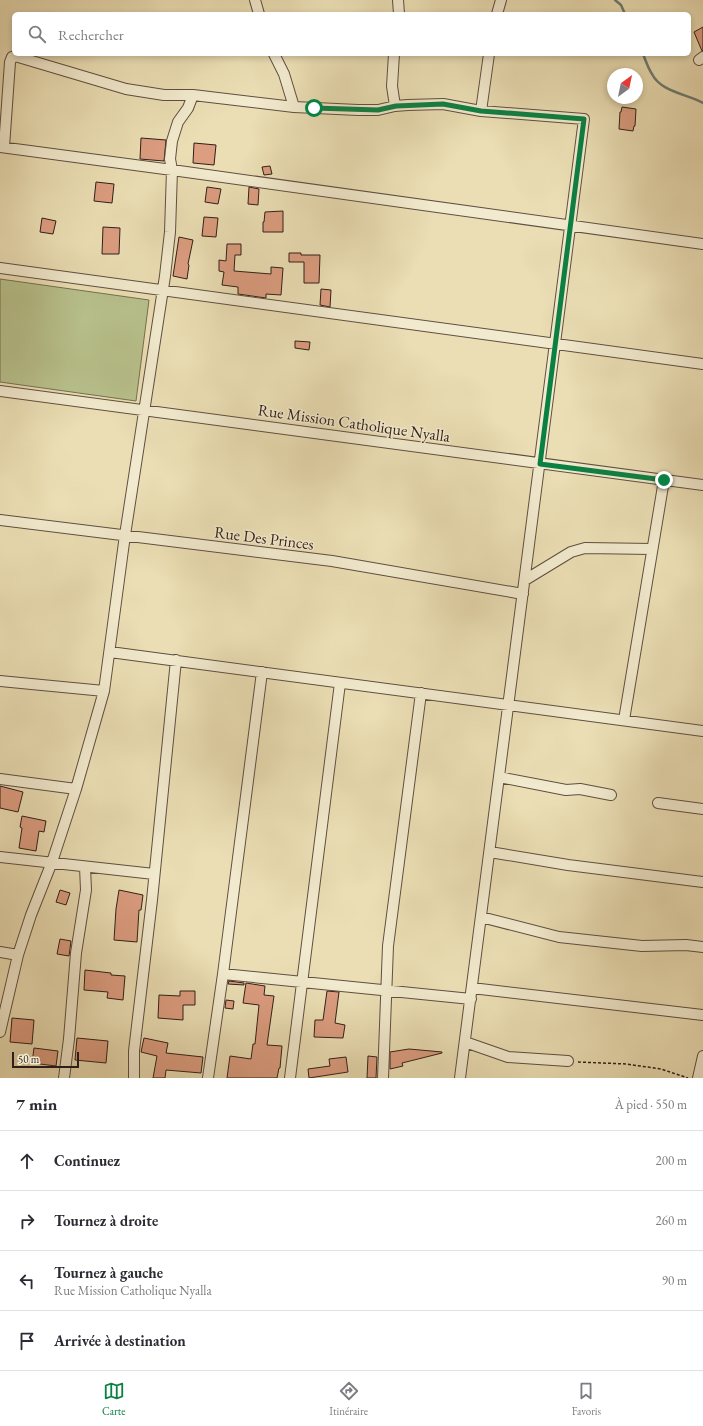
<!DOCTYPE html>
<html lang="fr">
<meta charset="utf-8">
<style>
body{margin:0;font-family:"EB Garamond",serif;background:#f7f7f7;color:#2b2b33}
.compass{position:absolute;left:607px;top:68px;width:36px;height:36px;border-radius:50%;background:#fff;box-shadow:0 2px 6px #0003;rotate:33deg}
.scale{position:absolute;left:12px;bottom:10px;width:67px;box-sizing:border-box;padding-left:4px;border:2px solid #301f19;border-top:0;font-size:11px;line-height:14px;white-space:nowrap;color:#301f19;-webkit-text-stroke:3px #f2eace;paint-order:stroke}
.stop{position:absolute;width:12px;height:12px;margin:-9px;border:3px solid #0b8043;border-radius:50%;background:#fff}
.stop.end{background:#0b8043;border-color:#fff;box-shadow:0 1px 4px #0008}
.list{margin:0;padding:0;list-style:none}
h2{display:flex;justify-content:space-between;align-items:center;height:52px;margin:0;padding:0 16px;font-size:17px}
h2 small{font-size:13px;font-weight:400;color:#7c7c81}
.list li{display:grid;grid-template-columns:26px 1fr auto;gap:12px;align-items:center;box-sizing:border-box;height:60px;padding:0 16px;border-top:1px solid #e1e1e2}
.list b{display:block;font-size:15px;white-space:nowrap}
.list p{margin:0;font-size:13px;white-space:nowrap;color:#7c7c81}
.list em{font-size:13px;font-style:normal;color:#7c7c81}
.icon{flex:none;width:22px;height:22px;fill:none;stroke:currentColor;stroke-width:2;stroke-linecap:round;stroke-linejoin:round}
.map{position:relative;flex:none;width:703px;height:1078px;overflow:hidden}
.search{position:absolute;background:#fff;box-shadow:0 2px 6px #0003;left:12px;right:12px;top:12px;height:44px;display:flex;align-items:center;gap:10px;box-sizing:border-box;padding:0 14px;border-radius:6px;color:#7c7c81;font-size:15px}
.sheet{height:292px;background:#fff}
nav{display:flex;justify-content:space-around;align-items:center;box-sizing:border-box;height:56px;border-top:1px solid #e1e1e2;background:#fff;font-size:11px;color:#7c7c81}
nav a{display:grid;justify-items:center;gap:2px}
nav .on{color:#0b8043}
.map>svg:first-child{display:block}
.green{fill:#b8c18c;stroke:#747052}
.lines{fill:none;stroke-linecap:round;stroke-linejoin:round}
.stream{stroke:#6e7d72;stroke-width:2.5}
.building{fill:#dc9d80;stroke:#301f19}
.street-casing{stroke:#5f4f40;stroke-width:12}
.path{stroke:#301f19;stroke-width:1.5;stroke-dasharray:3 2;stroke-linecap:butt}
.street{stroke:#f2eace;stroke-width:10}
.route{stroke:#0b8043;stroke-width:5}
.labels{text-anchor:middle;dominant-baseline:central;stroke-width:3;stroke-linejoin:round;paint-order:stroke}
.street-label{font-size:16px;fill:#301f19;stroke:#f2eace}
</style>
<div class="map">
<svg width="703" height="1078" viewBox="0 0 703 1078">
<rect width="100%" height="100%" fill="#ebdeb4"/>
<filter id="stains"><feTurbulence type="fractalNoise" baseFrequency=".005" numOctaves="4"/><feColorMatrix values="0 0 0 0 .2 0 0 0 0 .09 0 0 0 0 .02 0 0 0 .5 -.17"/></filter>
<radialGradient id="worn" r=".72"><stop offset=".6" stop-color="#630" stop-opacity="0"/><stop offset="1" stop-color="#630" stop-opacity=".3"/></radialGradient>
<path class="green" d="M 0,279 L 149,300 L 136,401 L 0,382 Z"/>
<g class="lines">
<path class="stream" d="M 615,0 L 621,5 L 625,14
M 643,54 C 646,61 648,68 652,74 C 661,92 687,94 703,103"/>
</g>
<path class="building" d="M 703,27 L 703,51 L 702,51 L 694,32 Z
M 622,107 L 636,109 L 635,126 L 634,126 L 633,131 L 619,129 L 620,112 L 621,112 Z
M 141,138 L 166,140 L 164,161 L 140,159 Z
M 194,143 L 216,145 L 214,165 L 193,163 Z
M 270,166 L 272,174 L 264,175 L 262,167 Z
M 96,182 L 114,184 L 112,203 L 94,201 Z
M 207,187 L 221,189 L 218,204 L 205,202 Z
M 249,187 L 259,189 L 258,205 L 248,204 Z
M 283,211 L 283,232 L 263,232 L 263,222 L 264,222 L 265,212 Z
M 204,217 L 218,218 L 216,237 L 202,236 Z
M 42,218 L 56,221 L 53,234 L 40,232 Z
M 103,227 L 120,228 L 119,254 L 102,254 Z
M 179,237 L 193,240 L 188,264 L 189,265 L 187,279 L 173,276 Z
M 227,244 L 241,244 L 241,255 L 235,255 L 234,271 L 271,274 L 271,267 L 283,268 L 281,295 L 266,294 L 266,298 L 238,294 L 238,287 L 222,285 L 224,272 L 219,271 L 219,260 L 226,261 Z
M 289,253 L 301,253 L 301,255 L 320,255 L 319,283 L 304,283 L 304,262 L 289,262 Z
M 321,289 L 331,290 L 330,307 L 320,305 Z
M 295,341 L 310,342 L 309,350 L 295,348 Z
M 0,786 L 23,792 L 18,812 L 0,808 Z
M 22,816 L 46,821 L 44,832 L 39,831 L 36,851 L 19,848 L 22,828 L 20,827 Z
M 60,890 L 70,893 L 66,905 L 56,902 Z
M 119,890 L 143,895 L 141,910 L 139,910 L 137,942 L 114,940 L 116,909 Z
M 60,939 L 71,941 L 69,956 L 57,954 Z
M 85,970 L 111,973 L 111,975 L 125,976 L 123,1000 L 107,998 L 108,992 L 84,990 Z
M 229,981 L 244,983 L 244,985 L 228,984 Z
M 246,983 L 265,986 L 264,995 L 274,996 L 267,1045 L 282,1046 L 280,1068 L 279,1068 L 277,1078 L 227,1078 L 230,1056 L 251,1059 L 253,1044 L 255,1044 L 259,1005 L 243,1003 Z
M 180,991 L 195,991 L 195,1005 L 183,1005 L 183,1020 L 158,1018 L 159,995 L 180,996 Z
M 327,991 L 339,992 L 335,1023 L 345,1025 L 343,1038 L 314,1037 L 315,1020 L 323,1020 Z
M 226,1000 L 234,1001 L 233,1009 L 225,1008 Z
M 12,1018 L 34,1020 L 32,1044 L 10,1042 Z
M 77,1038 L 108,1041 L 106,1063 L 75,1060 Z
M 144,1038 L 168,1043 L 166,1053 L 203,1057 L 201,1073 L 166,1070 L 165,1078 L 153,1078 L 157,1056 L 141,1052 Z
M 34,1048 L 58,1051 L 56,1066 L 32,1063 Z
M 409,1049 L 442,1052 L 442,1053 L 402,1063 L 403,1066 L 390,1069 L 390,1052 Z
M 368,1056 L 377,1057 L 376,1078 L 367,1078 Z
M 346,1057 L 348,1072 L 309,1078 L 308,1069 L 330,1066 L 329,1059 Z"/>
<g class="lines">
<defs>
<path id="street" d="M 255,0 L 259,14
M 398,0 L 399,14
M 497,14 L 501,0
M 274,54 L 284,74 L 294,107
M 394,54 L 392,86 L 395,106
M 699,60 L 703,57
M 481,111 L 489,54
M 0,147 L 172,170 L 703,244
M 4,147 L 10,62 L 12,57 L 15,56 L 126,89 L 164,95 L 193,95 L 294,107 L 358,110 L 378,110 L 395,106 L 408,105 L 443,104 L 481,111 L 584,119 L 460,1078
M 0,268 L 703,364
M 0,391 L 703,485
M 0,520 L 332,561 L 523,594
M 525,580 L 571,552 L 585,548 L 652,549
M 110,652 L 703,731
M 0,681 L 104,691
M 624,720 L 664,480
M 499,777 L 566,790 L 580,789 L 611,795
M 0,779 L 76,789
M 658,803 L 703,809
M 490,852 L 568,865 L 703,882
M 0,857 L 154,874
M 481,917 L 559,937 L 642,946 L 686,945 L 703,947
M 0,952 L 18,955
M 223,974 L 471,999
M 472,988 L 703,1015
M 0,1032 L 18,955 L 31,915 L 52,862 L 76,789 L 104,691 L 125,535 L 165,276 L 170,232 L 172,170 L 170,159 L 172,141 L 178,122 L 188,108 L 193,95
M 465,1042 L 508,1057 L 568,1061
M 64,1078 L 69,1039 L 76,953 L 86,890 L 85,867
M 134,1078 L 134,1051 L 152,900 L 176,660
M 208,1078 L 223,974 L 262,672
M 290,1078 L 340,683
M 383,1078 L 388,946 L 421,693
M 698,1078 L 703,1056"/>
</defs>
<use href="#street" class="street-casing"/>
<path class="path" d="M 578,1062 L 626,1064 L 661,1069 L 688,1078"/>
<use href="#street" class="street"/>
</g>
<g class="lines">
<path class="route" d="M 314,108 L 378,110 L 396,106 L 443,104 L 481,111 L 584,119 L 540,464 L 664,480"/>
</g>
<g class="labels">
<g class="street-label">
<text transform="translate(354 423) rotate(8)">Rue Mission Catholique Nyalla</text>
<text transform="translate(264 538) rotate(7)">Rue Des Princes</text>
</g>
</g>
<rect width="100%" height="100%" filter="url(#stains)"/>
<rect width="100%" height="100%" fill="url(#worn)"/>
</svg>
<svg class="compass" viewBox="-18 -18 36 36"><path d="M0-13l5 13h-10z" fill="#e53935"/><path d="M0 13l5-13h-10z" fill="#7c7c81"/></svg>
<div class="scale">50 m</div>
<div class="stop" style="left:314px;top:108px"></div>
<div class="stop end" style="left:664px;top:480px"></div>
<div class="search"><svg class="icon" aria-label="search" viewBox="0 0 24 24"><circle cx="10" cy="10" r="6"/><path d="M15 15l6 6"/></svg>Rechercher</div>
</div>
<section class="sheet">
<h2>7 min<small>À pied · 550 m</small></h2>
<ul class="list">
<li><svg class="icon" aria-label="ahead" viewBox="0 0 24 24"><path d="M12 20V5M6 11l6-6 6 6"/></svg><div><b>Continuez</b></div><em>200 m</em></li>
<li><svg class="icon" aria-label="right" viewBox="0 0 24 24"><path d="M7 20v-9h11M14 6l5 5-5 5"/></svg><div><b>Tournez à droite</b></div><em>260 m</em></li>
<li><svg class="icon" aria-label="left" viewBox="0 0 24 24"><path d="M17 20v-9H6M10 6l-5 5 5 5"/></svg><div><b>Tournez à gauche</b><p>Rue Mission Catholique Nyalla</p></div><em>90 m</em></li>
<li><svg class="icon" aria-label="arrive" viewBox="0 0 24 24"><path d="M6 21V4h12l-3 4 3 4H6"/></svg><div><b>Arrivée à destination</b></div></li>
</ul>
</section>
<nav>
<a class="on"><svg class="icon" aria-label="map" viewBox="0 0 24 24"><path d="M3 6l6-2 6 2 6-2v14l-6 2-6-2-6 2zM9 4v14M15 6v14"/></svg>Carte</a>
<a><svg class="icon" aria-label="directions" viewBox="0 0 24 24"><path d="M12 3l9 9-9 9-9-9zM9 14v-3h6M13 9l2 2-2 2"/></svg>Itinéraire</a>
<a><svg class="icon" aria-label="saved" viewBox="0 0 24 24"><path d="M7 4h10v16l-5-4-5 4z"/></svg>Favoris</a>
</nav>
